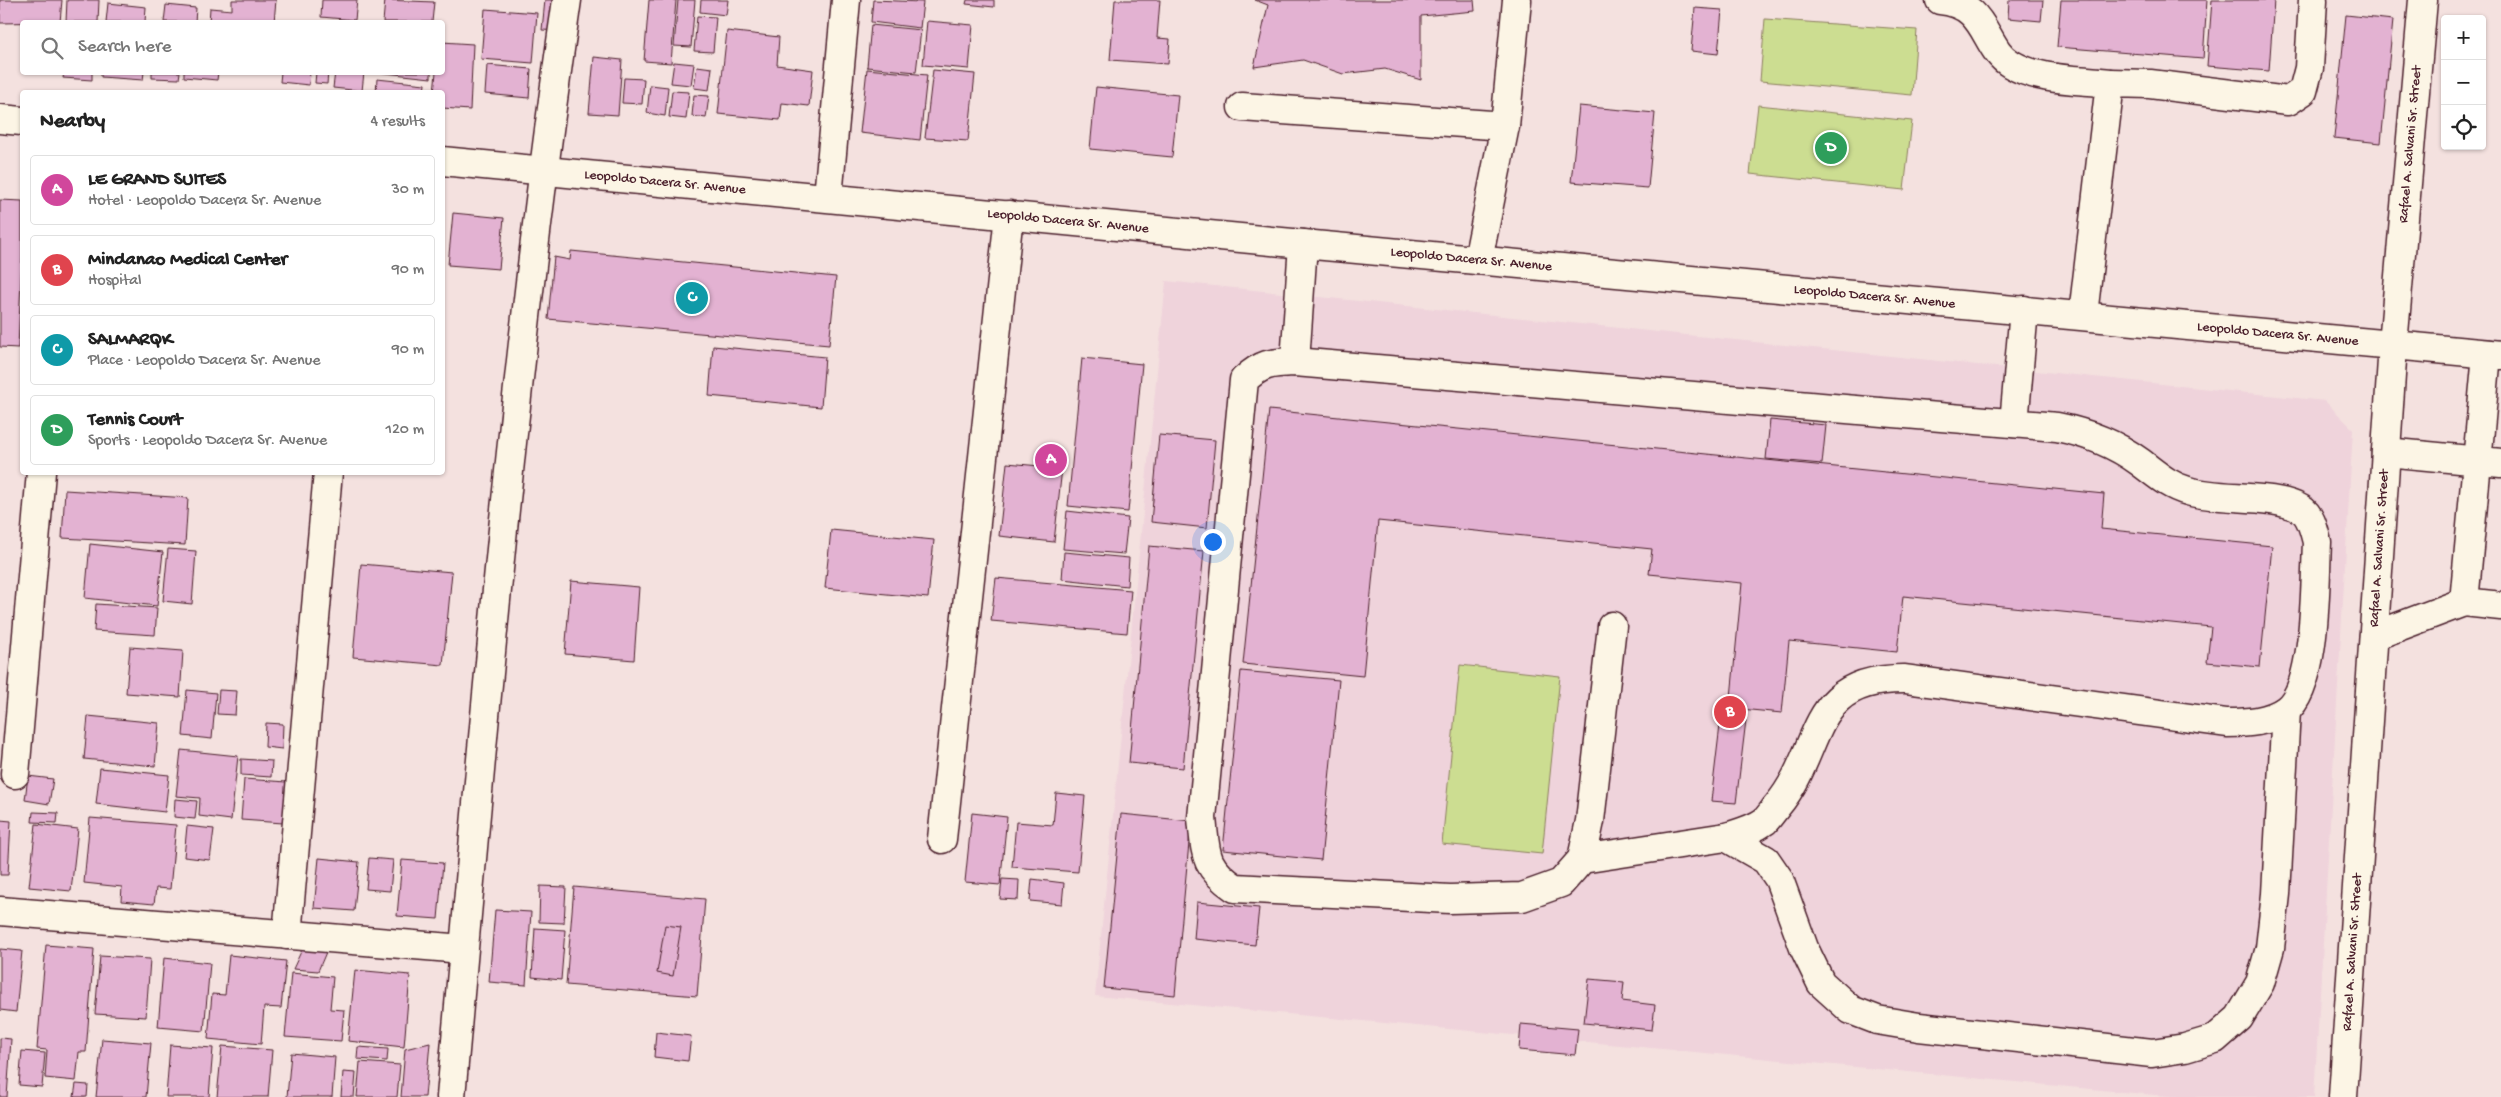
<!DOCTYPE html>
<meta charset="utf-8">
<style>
body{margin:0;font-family:"Gochi Hand",sans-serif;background:#f6f6f6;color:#222}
.controls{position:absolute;right:15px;top:15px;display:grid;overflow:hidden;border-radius:5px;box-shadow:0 1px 4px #0004}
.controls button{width:45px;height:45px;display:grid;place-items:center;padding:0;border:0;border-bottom:1px solid #e0e0e0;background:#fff;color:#222;font:25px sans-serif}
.you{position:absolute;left:1212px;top:541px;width:18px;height:18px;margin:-12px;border:4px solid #fff;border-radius:50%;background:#1a73e8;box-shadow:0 0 0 8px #1a73e833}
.badge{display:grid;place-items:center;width:32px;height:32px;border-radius:50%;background:#111827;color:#fff;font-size:16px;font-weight:700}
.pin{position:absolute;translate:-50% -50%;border:2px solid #fff;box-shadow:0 1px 5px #0006}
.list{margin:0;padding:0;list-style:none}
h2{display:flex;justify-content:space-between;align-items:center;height:65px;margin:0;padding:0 20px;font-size:21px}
h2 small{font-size:16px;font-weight:400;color:#767676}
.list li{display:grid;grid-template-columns:32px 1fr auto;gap:15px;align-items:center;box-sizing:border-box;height:70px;margin:0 10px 10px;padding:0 10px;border:1px solid #e0e0e0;border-radius:5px}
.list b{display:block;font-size:19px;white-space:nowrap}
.list p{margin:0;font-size:16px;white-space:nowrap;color:#767676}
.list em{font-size:16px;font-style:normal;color:#767676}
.icon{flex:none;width:28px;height:28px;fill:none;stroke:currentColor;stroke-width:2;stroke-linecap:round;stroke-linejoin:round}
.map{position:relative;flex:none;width:2501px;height:1097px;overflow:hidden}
.search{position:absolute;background:#fff;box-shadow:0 1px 4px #0004;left:20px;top:20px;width:425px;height:55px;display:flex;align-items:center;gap:12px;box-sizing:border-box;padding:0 18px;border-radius:5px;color:#767676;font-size:19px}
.panel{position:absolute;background:#fff;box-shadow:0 1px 4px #0004;left:20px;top:90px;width:425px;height:385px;border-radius:5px}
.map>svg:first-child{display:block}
.built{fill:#efd3db}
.park{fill:#ccdd91;stroke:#8b7e5e}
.building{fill:#e3b2d2;stroke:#4a1f2b}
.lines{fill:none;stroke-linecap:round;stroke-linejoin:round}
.minor-casing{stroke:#4a1f2b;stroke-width:31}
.major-casing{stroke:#4a1f2b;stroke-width:31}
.minor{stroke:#fcf5e5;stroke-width:28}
.major{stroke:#fcf5e5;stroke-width:28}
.labels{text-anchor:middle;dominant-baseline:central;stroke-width:4;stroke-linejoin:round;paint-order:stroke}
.street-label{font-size:14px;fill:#4a1f2b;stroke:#fcf5e5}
</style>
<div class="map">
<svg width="2501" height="1097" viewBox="0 0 2501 1097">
<rect width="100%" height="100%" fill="#f4e1df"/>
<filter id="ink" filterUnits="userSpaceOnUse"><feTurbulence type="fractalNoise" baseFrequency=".02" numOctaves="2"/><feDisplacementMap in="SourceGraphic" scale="10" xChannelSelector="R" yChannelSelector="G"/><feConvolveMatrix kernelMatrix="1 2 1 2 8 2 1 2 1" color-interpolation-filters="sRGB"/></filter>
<g filter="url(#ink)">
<path class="built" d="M 1166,281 L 2325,401 L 2353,429 L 2314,1097 L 2177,1097 L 1095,996 Z"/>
<path class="park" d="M 1765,19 L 1917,30 L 1912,95 L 1760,81 Z
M 1758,105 L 1912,121 L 1904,190 L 1750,174 Z
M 1460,665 L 1560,676 L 1542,854 L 1442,844 Z"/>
<path class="building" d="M 0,0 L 62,0 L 60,22 L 0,23 Z
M 67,0 L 99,0 L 98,22 L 66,22 Z
M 232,0 L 276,0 L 274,22 L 209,22 L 210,8 L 232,10 Z
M 322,0 L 357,0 L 355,20 L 321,17 Z
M 385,0 L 434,2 L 432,22 L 383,22 Z
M 545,0 L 562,0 L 560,31 L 542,30 Z
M 649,0 L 676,0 L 671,63 L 644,61 Z
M 678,0 L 695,0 L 691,47 L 674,46 Z
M 701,0 L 728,0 L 726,15 L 700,12 Z
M 873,0 L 923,2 L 920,28 L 871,22 Z
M 967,0 L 994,0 L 994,7 L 966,4 Z
M 1115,0 L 1160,0 L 1157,38 L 1170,39 L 1168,64 L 1110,60 Z
M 1255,0 L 1474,0 L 1475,11 L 1421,16 L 1421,80 L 1385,69 L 1343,74 L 1303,60 L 1254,67 L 1268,5 Z
M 2009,0 L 2043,0 L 2041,21 L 2008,18 Z
M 2061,0 L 2207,0 L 2203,59 L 2057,47 Z
M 2212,0 L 2274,0 L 2269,71 L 2207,66 Z
M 108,3 L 146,7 L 145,22 L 106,22 Z
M 166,5 L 196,8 L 195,22 L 164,22 Z
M 1695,8 L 1722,10 L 1718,54 L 1691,51 Z
M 485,9 L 537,13 L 533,63 L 481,59 Z
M 2346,15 L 2393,20 L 2381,143 L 2334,138 Z
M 697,16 L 716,17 L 713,52 L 694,51 Z
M 927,21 L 973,25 L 969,69 L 923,65 Z
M 871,25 L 921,30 L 916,72 L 867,67 Z
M 727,31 L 779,37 L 777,65 L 813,70 L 809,106 L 782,103 L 780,120 L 718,114 Z
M 442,42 L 473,44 L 470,110 L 442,108 L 442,92 L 434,92 L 436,72 L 442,72 Z
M 594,57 L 622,60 L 618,115 L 589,113 Z
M 674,62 L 694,64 L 691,85 L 671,83 Z
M 487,65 L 531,69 L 529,98 L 485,94 Z
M 697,66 L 712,68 L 709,90 L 694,88 Z
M 867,69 L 927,75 L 920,140 L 860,133 Z
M 933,70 L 975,74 L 968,141 L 925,138 Z
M 64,72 L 92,72 L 92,80 L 63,78 Z
M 101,72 L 144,72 L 143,80 L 101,77 Z
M 152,72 L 180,72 L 179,79 L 152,78 Z
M 184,72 L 218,72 L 217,80 L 184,77 Z
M 281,72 L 310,72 L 309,85 L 280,82 Z
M 316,72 L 328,72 L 327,84 L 315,83 Z
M 335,72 L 364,72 L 362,91 L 333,88 Z
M 376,72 L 431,72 L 431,78 Z
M 624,78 L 644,79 L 642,104 L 622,103 Z
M 377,79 L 425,84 L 424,92 L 376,92 Z
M 650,85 L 668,87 L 665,116 L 647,113 Z
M 1096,87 L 1178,95 L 1172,157 L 1090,149 Z
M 672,91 L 689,92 L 686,119 L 669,117 Z
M 694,95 L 709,96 L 706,118 L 692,116 Z
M 1579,106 L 1655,113 L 1648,188 L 1571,182 Z
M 0,200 L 22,201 L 22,257 L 18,348 L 0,347 Z
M 453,213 L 504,218 L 499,269 L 448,265 Z
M 571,251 L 836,277 L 829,345 L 548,319 L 554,257 L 570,260 Z
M 713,346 L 825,357 L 821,407 L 709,396 Z
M 1082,358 L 1142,364 L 1128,512 L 1068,506 Z
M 1269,410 L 2104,494 L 2101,529 L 2272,546 L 2260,667 L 2207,662 L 2211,627 L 1903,596 L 1897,652 L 1789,641 L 1782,713 L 1730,708 L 1742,583 L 1649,574 L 1652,549 L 1378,521 L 1363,676 L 1243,664 Z
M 1770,420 L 1826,425 L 1822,464 L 1766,459 Z
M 1159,435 L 1215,440 L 1207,528 L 1151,522 Z
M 1007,463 L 1062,468 L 1054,542 L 999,536 Z
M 65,490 L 188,498 L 185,545 L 62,538 Z
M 1067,511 L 1128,518 L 1124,554 L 1063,549 Z
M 831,530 L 934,540 L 928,598 L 825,588 Z
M 90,544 L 163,552 L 157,606 L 85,598 Z
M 1149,546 L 1204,551 L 1183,768 L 1129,763 Z
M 168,549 L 196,551 L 192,604 L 163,601 Z
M 1064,552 L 1129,558 L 1127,586 L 1062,579 Z
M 361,564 L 452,572 L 443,665 L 353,657 Z
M 996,578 L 1131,590 L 1127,633 L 991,621 Z
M 571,581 L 639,587 L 634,660 L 565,654 Z
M 96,604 L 157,608 L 155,635 L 94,631 Z
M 130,647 L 183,651 L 180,697 L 126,693 Z
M 1241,671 L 1339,680 L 1321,860 L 1223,850 Z
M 187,690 L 216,693 L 212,739 L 183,736 Z
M 219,690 L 237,691 L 235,715 L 217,714 Z
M 88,716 L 159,723 L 155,766 L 84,759 Z
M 1721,717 L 1746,720 L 1736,803 L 1711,801 Z
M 266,723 L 283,724 L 282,749 L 265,747 Z
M 181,750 L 238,756 L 231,820 L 199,816 L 200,798 L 176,796 Z
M 241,759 L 272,761 L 271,777 L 241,775 Z
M 100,768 L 169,775 L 165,812 L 96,804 Z
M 28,776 L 53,779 L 49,804 L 25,800 Z
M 244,779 L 286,782 L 283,823 L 241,820 Z
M 1056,793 L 1085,796 L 1078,872 L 1012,867 L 1016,822 L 1053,825 Z
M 175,799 L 197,801 L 195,819 L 174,817 Z
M 33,812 L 58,813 L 57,823 L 32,822 Z
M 972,813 L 1007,817 L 1000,885 L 965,882 Z
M 1121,814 L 1191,821 L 1175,995 L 1104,988 Z
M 90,818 L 176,825 L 170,889 L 156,888 L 154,904 L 121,901 L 122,887 L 84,883 Z
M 0,820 L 11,821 L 8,875 L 0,875 Z
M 36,824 L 78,829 L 71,891 L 29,887 Z
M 187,826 L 214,829 L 210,860 L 184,857 Z
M 319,858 L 359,862 L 354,911 L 314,908 Z
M 369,858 L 393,860 L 390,891 L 366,889 Z
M 402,860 L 443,863 L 438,919 L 397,916 Z
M 1002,879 L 1019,880 L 1018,900 L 1000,899 Z
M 1032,879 L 1064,883 L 1062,904 L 1030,901 Z
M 540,886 L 566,887 L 564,923 L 539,922 Z
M 574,887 L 705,899 L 697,996 L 566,985 Z
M 1197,902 L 1259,908 L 1255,945 L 1194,939 Z
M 495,910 L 531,912 L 526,985 L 489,982 Z
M 665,925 L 681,927 L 673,976 L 657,973 Z
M 535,928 L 565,930 L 561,980 L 532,977 Z
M 305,943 L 329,945 L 318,971 L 293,969 Z
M 46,945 L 94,949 L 86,1052 L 79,1052 L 76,1081 L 45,1078 L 47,1050 L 37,1049 Z
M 0,949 L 22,951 L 16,1012 L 0,1010 Z
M 229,955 L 286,961 L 281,1008 L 264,1007 L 261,1044 L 208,1039 L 212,994 L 225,995 Z
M 100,956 L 150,959 L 146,1017 L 95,1014 Z
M 164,958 L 210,963 L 204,1031 L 158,1027 Z
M 355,970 L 410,975 L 404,1047 L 348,1041 Z
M 291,973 L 333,977 L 330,1009 L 344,1010 L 341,1041 L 285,1037 Z
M 1589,979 L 1624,982 L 1622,1001 L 1655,1005 L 1652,1030 L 1584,1023 Z
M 1521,1024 L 1578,1029 L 1575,1055 L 1519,1050 Z
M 656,1032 L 691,1036 L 688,1061 L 654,1057 Z
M 0,1038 L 11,1039 L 7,1097 L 0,1097 Z
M 102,1039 L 151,1043 L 146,1097 L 96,1097 Z
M 430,1043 L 425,1097 L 401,1097 L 405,1049 Z
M 170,1045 L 213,1048 L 209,1097 L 166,1097 Z
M 222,1046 L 272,1050 L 268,1097 L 217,1097 Z
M 358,1047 L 388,1049 L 387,1061 L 357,1059 Z
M 22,1051 L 45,1053 L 42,1087 L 19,1085 Z
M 291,1053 L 335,1057 L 332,1097 L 287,1097 Z
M 360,1062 L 400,1065 L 397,1097 L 357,1097 Z
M 343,1072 L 356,1073 L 354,1097 L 341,1097 Z
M 76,1084 L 88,1085 L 87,1097 L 74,1097 Z"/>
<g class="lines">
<defs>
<g id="minor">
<path d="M 1940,0 C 1988,4 1983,48 2011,64 C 2039,81 2079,79 2110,83"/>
<path d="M 1242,107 L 1505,126"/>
<path d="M 828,197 L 846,0"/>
<path d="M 1478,260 L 1505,126 L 1517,0"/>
<path d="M 2083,315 L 2110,83 L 2150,84 L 2288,101 L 2303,91 L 2309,68 L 2313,0"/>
<path d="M 2487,354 L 2464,602 L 2501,606"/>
<path d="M 1295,362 L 1303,244"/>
<path d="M 2014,423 L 2024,310"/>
<path d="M 2386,452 L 2501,463"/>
<path d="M 2374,636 L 2464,602"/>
<path d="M 15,774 L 41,472"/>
<path d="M 1726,837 L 1766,860 L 1779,879 L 1804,948 L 1821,983 L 1851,1010 L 1877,1020 L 1919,1027 L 2152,1053 L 2185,1048 L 2215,1039 L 2239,1018 L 2260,983 L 2270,948 L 2276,894 L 2286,710"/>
<path d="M 942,839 L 1009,215"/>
<path d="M 1582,859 L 1726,837 C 1739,833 1753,830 1765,821 C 1769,817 1773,811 1777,806 C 1825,749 1805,678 1905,679 L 2227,723 C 2247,723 2269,722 2286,710 C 2317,687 2315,581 2317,542 C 2314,531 2311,515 2301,509 C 2272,493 2222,501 2188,491 C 2169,486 2156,474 2140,462 C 2114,443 2088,433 2057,427 L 1295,362 C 1271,363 1262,363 1244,380 L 1202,818 C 1206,854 1203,866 1235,888 L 1450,899 L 1522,897 L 1561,883 L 1582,859 L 1590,821 L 1612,626"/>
<path d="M 0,911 L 463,949"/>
<path d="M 287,935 L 328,472"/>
<path d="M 451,1097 C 483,731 514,364 567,0"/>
<path id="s1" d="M 2343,1097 L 2393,345 L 2423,0"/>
</g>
<g id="major">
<path d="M 0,119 L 22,121"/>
<path id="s2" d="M 442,161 L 1303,244 L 2501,355"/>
</g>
</defs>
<use href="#minor" class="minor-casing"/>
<use href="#major" class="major-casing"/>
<use href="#minor" class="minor"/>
<use href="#major" class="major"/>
</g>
</g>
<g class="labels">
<g class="street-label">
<text stroke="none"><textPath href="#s1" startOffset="955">Rafael A. Salvani Sr. Street</textPath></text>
<text stroke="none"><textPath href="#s2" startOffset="224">Leopoldo Dacera Sr. Avenue</textPath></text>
<text stroke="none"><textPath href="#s2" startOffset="629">Leopoldo Dacera Sr. Avenue</textPath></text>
<text stroke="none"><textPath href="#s2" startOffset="1034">Leopoldo Dacera Sr. Avenue</textPath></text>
<text stroke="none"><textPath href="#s2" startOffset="1439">Leopoldo Dacera Sr. Avenue</textPath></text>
<text stroke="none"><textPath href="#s2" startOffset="1844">Leopoldo Dacera Sr. Avenue</textPath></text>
<text stroke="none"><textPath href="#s1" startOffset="550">Rafael A. Salvani Sr. Street</textPath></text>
<text stroke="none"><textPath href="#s1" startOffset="145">Rafael A. Salvani Sr. Street</textPath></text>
</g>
</g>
</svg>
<div class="controls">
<button>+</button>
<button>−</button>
<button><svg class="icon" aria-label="locate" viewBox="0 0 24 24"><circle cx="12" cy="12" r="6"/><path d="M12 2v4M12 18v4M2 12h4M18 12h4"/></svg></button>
</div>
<div class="you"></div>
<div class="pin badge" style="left:1051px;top:460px;background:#d1479c">A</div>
<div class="pin badge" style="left:1730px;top:712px;background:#e0444e">B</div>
<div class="pin badge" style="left:692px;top:298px;background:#0f9aa8">C</div>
<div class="pin badge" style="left:1831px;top:148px;background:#2e9e5b">D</div>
<div class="search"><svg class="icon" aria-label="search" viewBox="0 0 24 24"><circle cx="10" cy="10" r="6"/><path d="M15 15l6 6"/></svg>Search here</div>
<section class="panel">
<h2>Nearby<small>4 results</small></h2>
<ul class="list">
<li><span class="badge" style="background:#d1479c">A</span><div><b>LE GRAND SUITES</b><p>Hotel · Leopoldo Dacera Sr. Avenue</p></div><em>30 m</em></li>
<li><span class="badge" style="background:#e0444e">B</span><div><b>Mindanao Medical Center</b><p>Hospital</p></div><em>90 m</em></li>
<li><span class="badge" style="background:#0f9aa8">C</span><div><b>SALMARQK</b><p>Place · Leopoldo Dacera Sr. Avenue</p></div><em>90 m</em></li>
<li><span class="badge" style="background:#2e9e5b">D</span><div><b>Tennis Court</b><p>Sports · Leopoldo Dacera Sr. Avenue</p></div><em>120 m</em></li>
</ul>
</section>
</div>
